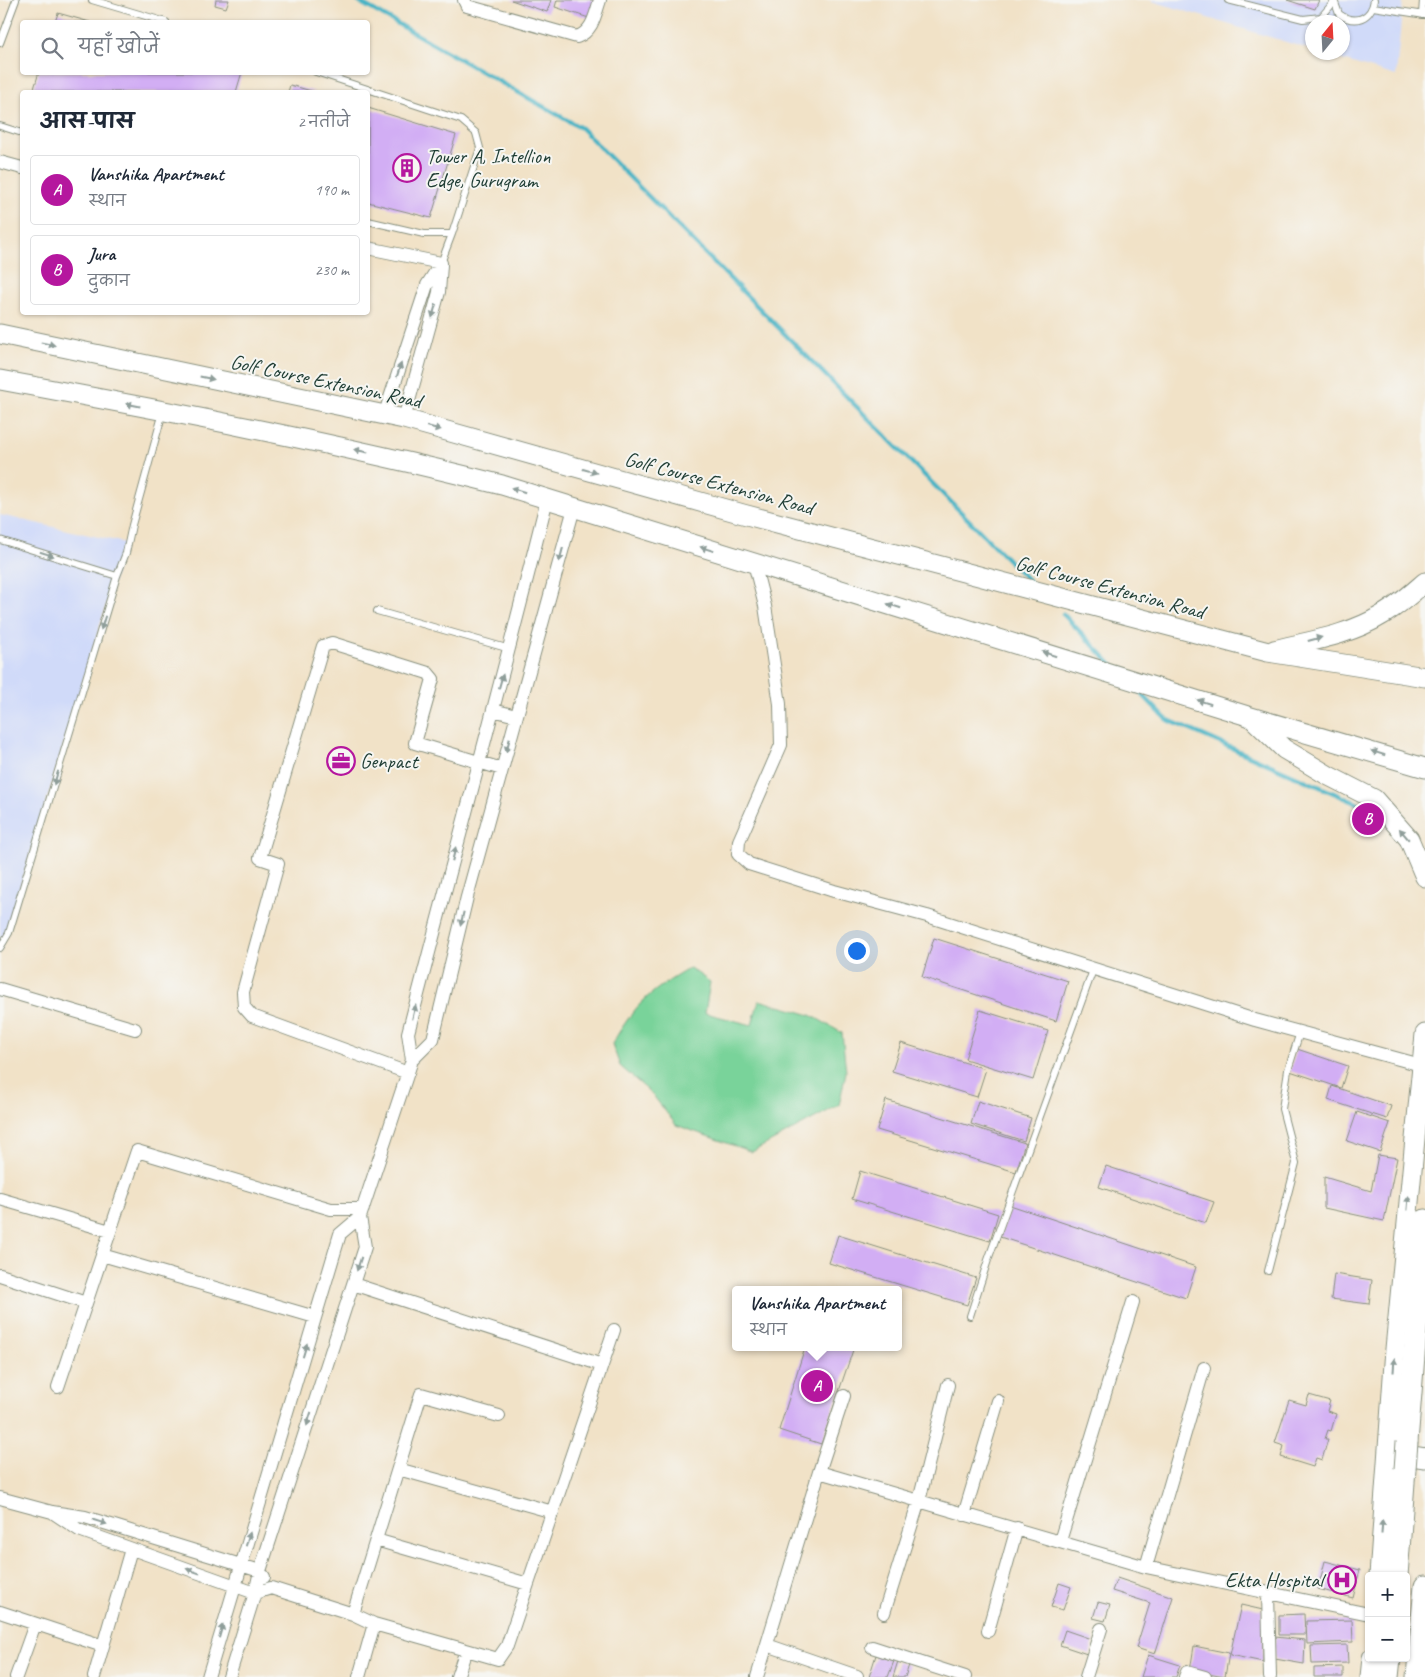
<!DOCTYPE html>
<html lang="hi">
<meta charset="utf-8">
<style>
body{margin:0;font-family:Caveat,"Playpen Sans Deva",sans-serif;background:#f2f2f3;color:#1f2937}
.controls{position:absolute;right:15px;bottom:15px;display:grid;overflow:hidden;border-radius:5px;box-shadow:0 1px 4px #0004}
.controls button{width:45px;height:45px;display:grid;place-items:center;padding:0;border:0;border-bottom:1px solid #e0e1e3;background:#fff;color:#1f2937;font:25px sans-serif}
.compass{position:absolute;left:1305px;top:15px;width:45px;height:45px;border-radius:50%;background:#fff;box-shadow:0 1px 4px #0004;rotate:18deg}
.you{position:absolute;left:856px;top:950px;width:18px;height:18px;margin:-12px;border:4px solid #fff;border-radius:50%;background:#1a73e8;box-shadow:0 0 0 8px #1a73e833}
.badge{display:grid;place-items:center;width:32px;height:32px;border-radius:50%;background:#b5179e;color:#fff;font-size:16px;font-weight:700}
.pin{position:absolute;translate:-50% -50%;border:2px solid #fff;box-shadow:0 1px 5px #0006}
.popup{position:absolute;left:732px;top:1286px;width:170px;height:65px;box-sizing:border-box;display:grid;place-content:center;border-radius:5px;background:#fff;filter:drop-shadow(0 1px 4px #0005);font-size:16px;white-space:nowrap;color:#747a83}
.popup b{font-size:19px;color:#1f2937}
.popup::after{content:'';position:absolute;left:50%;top:100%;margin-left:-10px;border:10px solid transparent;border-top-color:#fff}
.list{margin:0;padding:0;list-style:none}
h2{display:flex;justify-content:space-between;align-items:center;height:65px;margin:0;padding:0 20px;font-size:21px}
h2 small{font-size:16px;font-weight:400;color:#747a83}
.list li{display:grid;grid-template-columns:32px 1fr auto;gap:15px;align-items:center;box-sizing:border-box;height:70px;margin:0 10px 10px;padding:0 10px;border:1px solid #e0e1e3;border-radius:5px}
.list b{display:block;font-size:19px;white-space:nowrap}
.list p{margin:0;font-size:16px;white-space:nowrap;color:#747a83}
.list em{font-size:16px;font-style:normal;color:#747a83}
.icon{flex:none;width:28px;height:28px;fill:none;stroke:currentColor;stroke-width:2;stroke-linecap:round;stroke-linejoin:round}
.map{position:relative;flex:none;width:1425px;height:1677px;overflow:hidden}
.search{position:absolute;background:#fff;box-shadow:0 1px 4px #0004;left:20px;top:20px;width:350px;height:55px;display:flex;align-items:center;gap:12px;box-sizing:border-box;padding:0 18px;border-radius:5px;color:#747a83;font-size:19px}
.panel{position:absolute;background:#fff;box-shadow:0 1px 4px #0004;left:20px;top:90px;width:350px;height:225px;border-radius:5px}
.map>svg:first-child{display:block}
.built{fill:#d0daf9}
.green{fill:#79d39a;stroke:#4c8867}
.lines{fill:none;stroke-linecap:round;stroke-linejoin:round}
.stream{stroke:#48b4c5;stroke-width:4.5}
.building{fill:#d2aef4}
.service-casing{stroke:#88907e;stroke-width:8}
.minor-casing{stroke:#88907e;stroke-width:14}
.secondary-casing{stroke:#88907e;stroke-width:21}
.trunk-casing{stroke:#88907e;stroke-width:23}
.service{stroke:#fff;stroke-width:6}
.minor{stroke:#fff;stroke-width:12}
.secondary{stroke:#fff;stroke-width:19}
.trunk{stroke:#fff;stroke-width:21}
.trunk-bridge-casing{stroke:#88907e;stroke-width:23;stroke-linecap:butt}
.trunk-bridge{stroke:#fff;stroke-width:21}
.oneway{fill:#8f9e9a}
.labels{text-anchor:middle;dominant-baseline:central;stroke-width:4;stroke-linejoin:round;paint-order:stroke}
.poi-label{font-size:21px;fill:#1f3d34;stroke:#f6f6f2;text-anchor:start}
.street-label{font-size:21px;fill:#1f3d34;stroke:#f6f6f2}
</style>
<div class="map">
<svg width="1425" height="1677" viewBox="0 0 1425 1677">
<rect width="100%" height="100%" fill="#f6f6f2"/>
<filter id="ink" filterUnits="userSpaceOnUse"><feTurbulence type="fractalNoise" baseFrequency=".02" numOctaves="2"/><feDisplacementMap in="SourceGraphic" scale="10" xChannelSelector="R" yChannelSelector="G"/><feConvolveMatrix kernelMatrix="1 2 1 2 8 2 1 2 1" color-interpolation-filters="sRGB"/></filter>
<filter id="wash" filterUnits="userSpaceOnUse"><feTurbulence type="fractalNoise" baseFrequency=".0096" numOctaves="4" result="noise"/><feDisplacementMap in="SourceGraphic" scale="20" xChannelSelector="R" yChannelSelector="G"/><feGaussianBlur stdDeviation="1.12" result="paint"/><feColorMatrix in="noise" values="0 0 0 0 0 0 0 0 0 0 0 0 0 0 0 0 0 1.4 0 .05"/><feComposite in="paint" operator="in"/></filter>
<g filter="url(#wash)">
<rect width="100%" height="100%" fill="#f1e2c7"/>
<path class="built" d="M 1149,0 L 1403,0 L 1396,76 L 1319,53 L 1342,52 L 1342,22 L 1312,22 L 1312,50 Z
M 0,515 L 125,543 L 0,953 Z"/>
<path class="green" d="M 690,968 L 710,982 L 705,1013 L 752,1025 L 759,1000 L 811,1015 L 842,1033 L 846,1072 L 839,1105 L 752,1152 L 676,1125 L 652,1094 L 620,1066 L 612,1044 C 636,1003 649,992 690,968 Z"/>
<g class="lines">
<path class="stream" d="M 356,0 L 581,128 L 1030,582
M 1063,614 L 1114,667
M 1136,688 L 1166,719 L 1361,805"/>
</g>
<g id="blocks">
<path class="building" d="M 216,0 L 229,0 L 226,8 L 215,5 Z
M 511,0 L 551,0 L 547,12 Z
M 557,0 L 595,0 L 589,18 L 555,7 Z
M 1287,0 L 1319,0 L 1315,9 Z
M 58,13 L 90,22 L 55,22 Z
M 39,72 L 242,72 L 236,92 L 33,92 Z
M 290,85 L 315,92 L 288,92 Z
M 368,108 L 456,135 L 431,218 L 368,202 Z
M 934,938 L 1068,981 L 1056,1021 L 922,977 Z
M 980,1010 L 1048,1031 L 1033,1080 L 965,1059 Z
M 901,1043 L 986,1069 L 977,1097 L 892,1071 Z
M 1297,1049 L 1348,1066 L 1341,1088 L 1290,1071 Z
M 1332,1086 L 1391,1106 L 1387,1119 L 1328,1100 Z
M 886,1100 L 1025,1143 L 1016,1172 L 877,1130 Z
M 978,1101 L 1031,1118 L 1024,1141 L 971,1124 Z
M 1357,1112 L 1390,1123 L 1380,1152 L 1347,1141 Z
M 1378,1155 L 1397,1158 L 1384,1221 L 1324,1208 L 1324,1177 L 1371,1191 Z
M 1106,1166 L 1214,1202 L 1206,1223 L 1099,1187 Z
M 860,1171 L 998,1214 L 990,1241 L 852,1199 Z
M 1010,1205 L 1196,1267 L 1186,1298 L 1000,1237 Z
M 838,1235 L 976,1278 L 967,1305 L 829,1263 Z
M 1334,1274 L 1372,1280 L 1369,1304 L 1331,1299 Z
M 805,1347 L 854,1347 L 821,1444 L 779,1430 Z
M 1309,1395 L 1330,1401 L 1327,1411 L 1336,1414 L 1331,1431 L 1328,1430 L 1325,1439 L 1328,1439 L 1322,1460 L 1316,1458 L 1313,1467 L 1281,1457 L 1284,1446 L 1275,1443 L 1289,1400 L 1306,1405 Z
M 1325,1561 L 1360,1570 L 1353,1598 L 1318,1589 Z
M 1117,1578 L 1173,1597 L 1155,1654 L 1136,1648 L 1150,1603 L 1112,1591 Z
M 1059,1583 L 1071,1587 L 1063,1610 L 1051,1607 Z
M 1098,1602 L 1110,1605 L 1105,1621 L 1093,1618 Z
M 1241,1605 L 1263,1610 L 1263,1662 L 1230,1655 Z
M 1304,1614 L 1305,1635 L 1279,1635 L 1279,1615 Z
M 1352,1620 L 1353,1642 L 1307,1644 L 1306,1621 Z
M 1065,1630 L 1094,1640 L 1090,1655 L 1060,1645 Z
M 1275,1637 L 1305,1640 L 1304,1664 L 1275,1659 Z
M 1347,1645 L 1348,1663 L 1312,1664 L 1311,1646 Z
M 1194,1646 L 1229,1653 L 1225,1677 L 1190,1671 Z
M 876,1655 L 894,1661 L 888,1677 L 869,1677 Z
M 1148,1655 L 1180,1665 L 1176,1677 L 1141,1677 Z
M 898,1661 L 909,1665 L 905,1677 L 893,1677 Z
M 1343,1667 L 1343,1677 L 1314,1677 L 1314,1668 Z"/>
</g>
</g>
<g filter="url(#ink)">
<use href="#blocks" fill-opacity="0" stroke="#88907e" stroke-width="1"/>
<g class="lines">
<defs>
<path id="service" d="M 92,0 L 166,22
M 1228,0 L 1303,19 L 1321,17 L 1334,2
M 1334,0 L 1339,14 C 1355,25 1371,19 1374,0
M 1373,7 L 1425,15
M 1422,15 L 1423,0
M 0,43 L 16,0
M 316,72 L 461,120 L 476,133 L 480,148 L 452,234 L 424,234 L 368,221
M 0,126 L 22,133
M 441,263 L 452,234
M 0,540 L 117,576
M 377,611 L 510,649
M 0,948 L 9,933 L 117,576 L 126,553 L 132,525 L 163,412
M 1268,1271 L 1296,1163 L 1282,1109 L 1288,1070 L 1300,1032
M 970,1316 L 988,1260 L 1093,970"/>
<path id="minor" d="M 464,0 L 467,6 L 577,37 C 593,31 595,15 600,0
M 0,162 L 22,168
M 368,248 L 441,263
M 384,416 L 427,285 L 441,263
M 404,419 L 439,292 L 441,265
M 754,563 L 765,606 L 780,704 L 781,745 L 739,841 L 738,854 L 749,864 L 834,891 L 927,916 L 1255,1020 L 1421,1065
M 493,710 L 516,716
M 0,989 L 135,1029
M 412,1060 L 433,1039 L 467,897 L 574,508
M 408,1073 L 252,1016 L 244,1007 L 243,992 L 278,864 L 260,858 L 323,646 L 332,643 L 428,673 L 433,679 L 415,743 L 502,769
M 0,1199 L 110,1231
M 102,1255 L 315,1317
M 0,1275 L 86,1303
M 353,1284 L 602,1365
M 58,1387 L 137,1151 L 331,1209 L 363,1209
M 398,1469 L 553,1512
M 819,1472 L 1146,1567 L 1369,1614
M 0,1498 L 52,1512 L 85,1517 L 260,1571 L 264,1577
M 52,1512 L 79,1530 L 255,1593 L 271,1588 L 353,1614 L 374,1624 L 498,1659 L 507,1646 L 614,1330
M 964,1515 L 998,1401
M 376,1540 L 528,1584
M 1060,1541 L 1133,1302
M 1146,1567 L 1204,1368
M 1268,1593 L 1270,1677
M 0,1612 L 103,1646
M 884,1613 L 919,1501 L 948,1385
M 353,1614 L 421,1394 L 499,1416
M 988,1631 L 1017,1528
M 767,1645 L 857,1676
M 872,1647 L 965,1677
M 16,1677 L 35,1624
M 94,1677 L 131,1549
M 208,1677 L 340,1234 L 360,1217
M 229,1677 L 255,1593 L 260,1571 L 365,1247 L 360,1217 L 412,1060 L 408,1033 C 454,855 503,677 547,499
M 359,1677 L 374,1624
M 457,1677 L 466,1650
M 757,1677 L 819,1472 L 844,1396
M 1086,1677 L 1101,1629
M 1185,1677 L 1187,1672 L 1205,1677"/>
<path id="secondary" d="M 0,334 L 404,419 L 743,514 L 1268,652 L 1425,677
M 0,380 C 168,411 336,443 502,485 L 1251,717 L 1425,768
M 1274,650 C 1310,641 1350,635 1382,615 C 1398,606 1411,594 1425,582
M 1253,719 L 1284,749 L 1329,776 L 1374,799 L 1409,839 L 1425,877
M 1392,1453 L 1425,1458
M 1379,1576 L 1395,1349 L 1425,1034
M 1370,1677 L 1372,1658"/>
<path id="trunk" d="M 1407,1442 L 1425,1220
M 1397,1576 L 1405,1469
M 1388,1677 L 1390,1658
M 1417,1677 L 1425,1586"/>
</defs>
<use href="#service" class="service-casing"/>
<use href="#minor" class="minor-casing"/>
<use href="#secondary" class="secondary-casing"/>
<use href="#trunk" class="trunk-casing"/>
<use href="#service" class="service"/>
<use href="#minor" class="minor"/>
<use href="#secondary" class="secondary"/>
<use href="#trunk" class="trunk"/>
<defs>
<path id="trunk-bridge" d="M 1405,1469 L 1407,1442"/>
</defs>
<use href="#trunk-bridge" class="trunk-bridge-casing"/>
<use href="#trunk-bridge" class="trunk-bridge"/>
</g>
<defs><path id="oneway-solid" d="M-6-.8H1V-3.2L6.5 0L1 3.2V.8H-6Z" transform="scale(1.25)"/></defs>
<g class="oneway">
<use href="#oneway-solid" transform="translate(434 311) rotate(106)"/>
<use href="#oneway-solid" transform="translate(48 344) rotate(12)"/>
<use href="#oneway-solid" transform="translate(399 370) rotate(-72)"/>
<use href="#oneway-solid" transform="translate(207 378) rotate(12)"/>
<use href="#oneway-solid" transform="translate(133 405) rotate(-169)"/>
<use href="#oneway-solid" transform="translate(434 428) rotate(15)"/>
<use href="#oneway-solid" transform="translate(361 451) rotate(-168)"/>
<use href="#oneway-solid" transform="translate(590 471) rotate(16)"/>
<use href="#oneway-solid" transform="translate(518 490) rotate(-163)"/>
<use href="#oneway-solid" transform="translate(707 549) rotate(-163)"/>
<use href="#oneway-solid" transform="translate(47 554) rotate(17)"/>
<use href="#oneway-solid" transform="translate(561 555) rotate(105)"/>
<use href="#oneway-solid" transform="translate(894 606) rotate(-163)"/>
<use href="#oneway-solid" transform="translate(103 623) rotate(107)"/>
<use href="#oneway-solid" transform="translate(1315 639) rotate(-15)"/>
<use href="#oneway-solid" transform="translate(1049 654) rotate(-163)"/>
<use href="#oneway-solid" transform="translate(501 681) rotate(-74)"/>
<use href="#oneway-solid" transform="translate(1204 702) rotate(-163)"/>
<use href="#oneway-solid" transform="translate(508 745) rotate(105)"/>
<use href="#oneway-solid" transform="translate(1378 753) rotate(-163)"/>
<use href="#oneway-solid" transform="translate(56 778) rotate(107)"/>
<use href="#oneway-solid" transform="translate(1404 834) rotate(-130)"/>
<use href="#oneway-solid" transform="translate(454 854) rotate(-76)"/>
<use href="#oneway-solid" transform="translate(462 919) rotate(103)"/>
<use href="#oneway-solid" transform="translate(414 1012) rotate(-76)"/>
<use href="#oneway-solid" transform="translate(1408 1203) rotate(-85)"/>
<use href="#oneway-solid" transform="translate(359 1264) rotate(108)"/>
<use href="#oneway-solid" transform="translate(305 1350) rotate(-73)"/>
<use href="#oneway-solid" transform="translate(1394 1365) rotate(-86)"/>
<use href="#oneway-solid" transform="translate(309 1419) rotate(108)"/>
<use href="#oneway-solid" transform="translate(100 1522) rotate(17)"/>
<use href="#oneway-solid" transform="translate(1382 1527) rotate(-86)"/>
<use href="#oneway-solid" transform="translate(248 1539) rotate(-73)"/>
<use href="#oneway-solid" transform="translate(193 1571) rotate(-160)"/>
<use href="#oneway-solid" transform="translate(221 1631) rotate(-74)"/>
</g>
</g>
<defs>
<symbol id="building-ring" viewBox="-11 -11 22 22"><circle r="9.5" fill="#f6f6f2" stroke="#b5179e" stroke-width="1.5"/><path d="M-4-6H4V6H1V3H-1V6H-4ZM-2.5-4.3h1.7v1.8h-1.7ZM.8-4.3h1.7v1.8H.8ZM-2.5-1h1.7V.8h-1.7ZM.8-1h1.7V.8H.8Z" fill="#b5179e"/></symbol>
<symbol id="office-ring" viewBox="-11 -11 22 22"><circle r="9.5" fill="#f6f6f2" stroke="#b5179e" stroke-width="1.5"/><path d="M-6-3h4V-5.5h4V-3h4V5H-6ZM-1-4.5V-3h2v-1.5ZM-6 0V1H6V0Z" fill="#b5179e"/></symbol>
<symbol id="hospital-ring" viewBox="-11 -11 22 22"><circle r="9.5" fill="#f6f6f2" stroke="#b5179e" stroke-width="1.5"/><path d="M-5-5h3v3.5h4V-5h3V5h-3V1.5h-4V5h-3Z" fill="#b5179e"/></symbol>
</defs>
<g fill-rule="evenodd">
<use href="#building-ring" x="391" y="152" width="32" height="32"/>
<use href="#office-ring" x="325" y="745" width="32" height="32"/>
<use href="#hospital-ring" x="1326" y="1564" width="32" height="32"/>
</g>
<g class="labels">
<g class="poi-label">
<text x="426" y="156">Tower A, Intellion<tspan x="426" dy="24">Edge, Gurugram</tspan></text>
<text x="360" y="761">Genpact</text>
<text x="1323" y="1580" text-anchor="end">Ekta Hospital</text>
</g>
<g class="street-label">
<text transform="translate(326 381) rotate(12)">Golf Course Extension Road</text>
<text transform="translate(719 483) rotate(15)">Golf Course Extension Road</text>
<text transform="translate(1110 587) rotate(15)">Golf Course Extension Road</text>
</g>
</g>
</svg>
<div class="controls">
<button>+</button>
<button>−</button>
</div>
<svg class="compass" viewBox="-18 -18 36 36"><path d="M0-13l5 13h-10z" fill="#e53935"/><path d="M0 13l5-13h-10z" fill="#747a83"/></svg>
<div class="you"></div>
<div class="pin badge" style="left:817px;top:1386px">A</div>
<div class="popup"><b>Vanshika Apartment</b>स्थान</div>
<div class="pin badge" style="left:1368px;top:819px">B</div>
<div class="search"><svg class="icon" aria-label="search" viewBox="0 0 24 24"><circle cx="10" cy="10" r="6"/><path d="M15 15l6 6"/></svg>यहाँ खोजें</div>
<section class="panel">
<h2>आस-पास<small>2 नतीजे</small></h2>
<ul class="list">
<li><span class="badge">A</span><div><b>Vanshika Apartment</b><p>स्थान</p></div><em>190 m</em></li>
<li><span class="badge">B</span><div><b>Jura</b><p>दुकान</p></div><em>230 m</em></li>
</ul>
</section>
</div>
